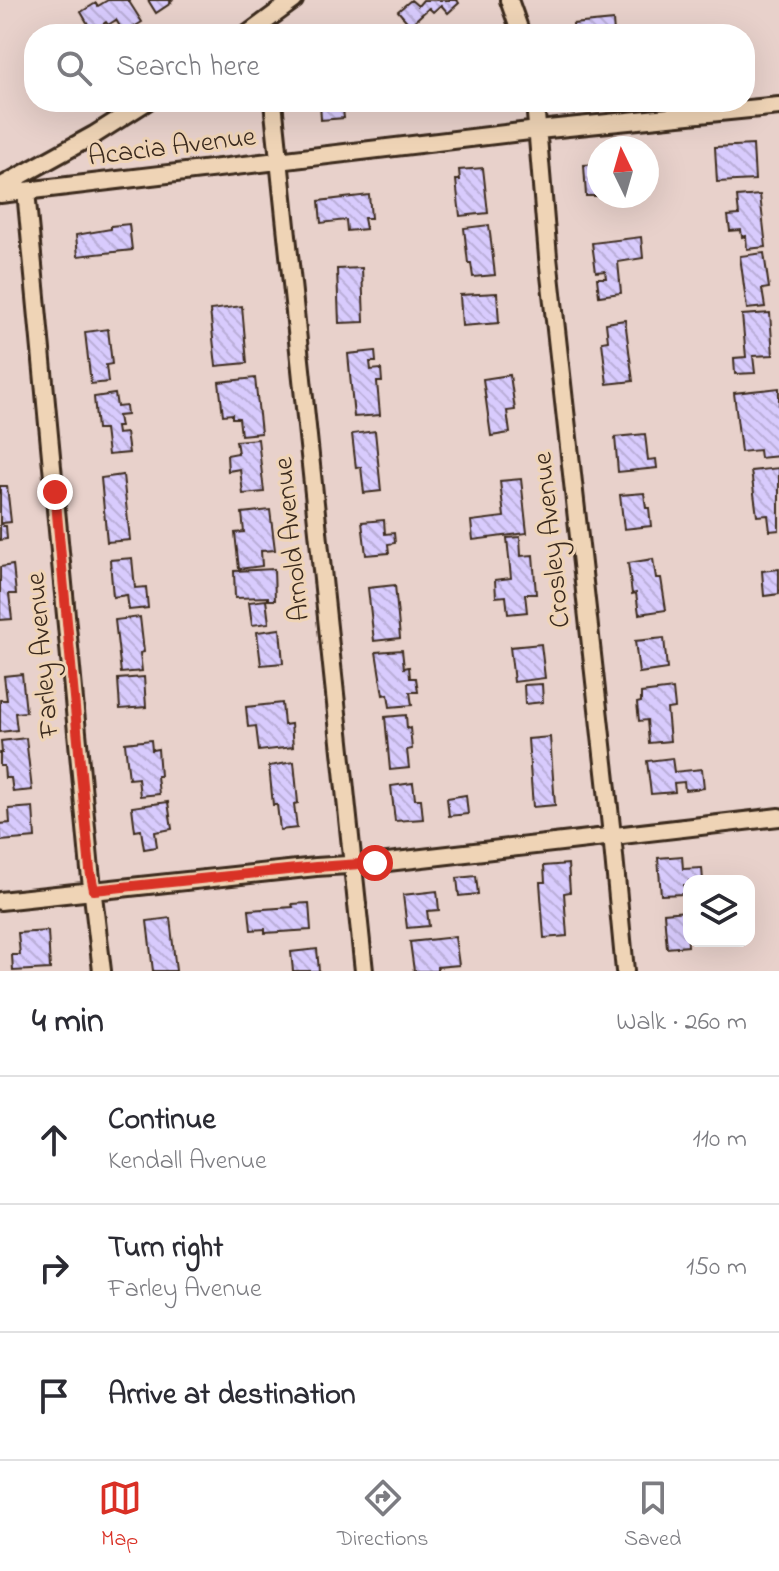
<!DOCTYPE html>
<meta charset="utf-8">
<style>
body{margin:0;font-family:"Indie Flower",sans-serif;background:#f2f2f3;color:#2b2b33}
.controls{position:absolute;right:24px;bottom:24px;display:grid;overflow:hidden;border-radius:16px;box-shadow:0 8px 32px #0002}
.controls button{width:72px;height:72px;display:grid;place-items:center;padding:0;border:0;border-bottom:2px solid #e1e1e2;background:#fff;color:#2b2b33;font:40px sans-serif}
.compass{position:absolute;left:587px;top:136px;width:72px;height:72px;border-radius:50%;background:#fff;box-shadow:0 8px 32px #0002;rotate:355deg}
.stop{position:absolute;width:24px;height:24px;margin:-18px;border:6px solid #d93025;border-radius:50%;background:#fff}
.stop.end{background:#d93025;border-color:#fff;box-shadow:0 2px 8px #0008}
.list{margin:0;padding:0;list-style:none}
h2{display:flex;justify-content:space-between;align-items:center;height:104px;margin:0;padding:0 32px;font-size:34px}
h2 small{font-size:26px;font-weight:400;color:#7c7c81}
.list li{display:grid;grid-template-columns:52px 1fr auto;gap:24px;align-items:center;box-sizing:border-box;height:128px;padding:0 32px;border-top:2px solid #e1e1e2}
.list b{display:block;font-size:30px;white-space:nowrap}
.list p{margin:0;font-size:26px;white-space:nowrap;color:#7c7c81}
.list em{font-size:26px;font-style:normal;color:#7c7c81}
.icon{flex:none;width:44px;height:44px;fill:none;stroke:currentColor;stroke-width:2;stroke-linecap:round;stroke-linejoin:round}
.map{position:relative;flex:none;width:779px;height:971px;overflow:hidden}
.search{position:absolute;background:#fff;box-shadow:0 8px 32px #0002;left:24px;right:24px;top:24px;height:88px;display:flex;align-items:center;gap:20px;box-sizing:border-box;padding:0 28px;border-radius:32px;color:#7c7c81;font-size:30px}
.sheet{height:488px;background:#fff}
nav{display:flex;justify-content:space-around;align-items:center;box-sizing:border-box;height:112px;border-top:2px solid #e1e1e2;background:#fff;font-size:22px;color:#7c7c81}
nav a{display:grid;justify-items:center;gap:4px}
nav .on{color:#d93025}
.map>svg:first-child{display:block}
.building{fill:url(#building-back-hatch);stroke:#3b2a1e;stroke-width:2}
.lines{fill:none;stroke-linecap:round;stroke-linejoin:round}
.minor-casing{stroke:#3b2a1e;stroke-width:22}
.minor{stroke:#efd4b6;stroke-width:16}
.route{stroke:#d93025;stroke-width:10}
.labels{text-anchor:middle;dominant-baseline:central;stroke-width:6;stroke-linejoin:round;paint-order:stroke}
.street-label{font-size:28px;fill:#3b2a1e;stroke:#efd4b6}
</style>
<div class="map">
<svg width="779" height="971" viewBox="0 0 779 971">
<defs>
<pattern id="building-back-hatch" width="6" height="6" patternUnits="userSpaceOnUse" patternTransform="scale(2)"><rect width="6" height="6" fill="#d8cbfd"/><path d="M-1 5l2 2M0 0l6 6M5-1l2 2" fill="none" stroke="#baaed8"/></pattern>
</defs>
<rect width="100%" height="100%" fill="#e8d1cb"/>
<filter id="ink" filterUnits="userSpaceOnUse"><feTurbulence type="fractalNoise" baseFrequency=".0125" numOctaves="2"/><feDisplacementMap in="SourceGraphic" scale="16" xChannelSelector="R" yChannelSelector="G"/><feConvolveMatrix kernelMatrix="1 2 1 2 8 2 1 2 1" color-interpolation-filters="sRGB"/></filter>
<g filter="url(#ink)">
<path class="building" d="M 108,0 L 128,0 L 142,22 L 124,33 L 116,20 L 108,25 L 106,22 L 92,31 L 81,12 L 96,3 L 98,6 Z
M 148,0 L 172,0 L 170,2 L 171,3 L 156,13 Z
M 411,0 L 418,6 L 423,0 L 457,0 L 459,3 L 448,13 L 441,5 L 433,12 L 429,8 L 410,25 L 398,11 Z
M 613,20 L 614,34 L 574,34 L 573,24 Z
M 320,102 L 346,102 L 346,108 L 343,109 L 344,118 L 321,120 Z
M 753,145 L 755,180 L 717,182 L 715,147 Z
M 599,164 L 599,196 L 586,196 L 584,165 Z
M 483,168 L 488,213 L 460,216 L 456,180 L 460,180 L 459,170 Z
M 369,195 L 371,218 L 364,218 L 366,229 L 347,231 L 346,220 L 321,223 L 319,201 Z
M 760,195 L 766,247 L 747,249 L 746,236 L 742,237 L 741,230 L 730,231 L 728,216 L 739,215 L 737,197 Z
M 129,224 L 132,250 L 78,256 L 76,235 L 111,229 L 111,226 Z
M 489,225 L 495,275 L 473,277 L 471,263 L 468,263 L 464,228 Z
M 641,237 L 643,258 L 618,262 L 621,293 L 599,296 L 597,278 L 606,278 L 605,271 L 596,272 L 592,243 Z
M 764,253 L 769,288 L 762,289 L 765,307 L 747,309 L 740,256 Z
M 362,268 L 364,322 L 339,323 L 337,269 Z
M 497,293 L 499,323 L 462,326 L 460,295 Z
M 242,306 L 247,363 L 216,366 L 210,310 Z
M 770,313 L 773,355 L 753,356 L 755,373 L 735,374 L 734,358 L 746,357 L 742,315 Z
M 625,320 L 633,381 L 607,384 L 602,342 L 608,341 L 606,323 Z
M 108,329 L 112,364 L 106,365 L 108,382 L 91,384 L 85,332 Z
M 375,351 L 376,362 L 370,362 L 371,370 L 381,369 L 382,382 L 377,382 L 380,415 L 354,417 L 348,354 Z
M 510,375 L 515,410 L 507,411 L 510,433 L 491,436 L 483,379 Z
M 255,378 L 261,433 L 241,435 L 239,418 L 232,418 L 232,414 L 223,415 L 219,382 Z
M 779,388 L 779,456 L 760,458 L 759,450 L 741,452 L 734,393 Z
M 115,394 L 117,407 L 126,406 L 127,415 L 118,416 L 120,427 L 116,427 L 117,434 L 126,433 L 129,453 L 108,455 L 105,429 L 97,429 L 94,397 Z
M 375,431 L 381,491 L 364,493 L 361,467 L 356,468 L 352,434 Z
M 645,434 L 648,460 L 656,459 L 657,468 L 618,472 L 615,437 Z
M 258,439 L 264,492 L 243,494 L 240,469 L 228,471 L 227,455 L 238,453 L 236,441 Z
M 779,468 L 779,530 L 770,531 L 768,515 L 757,516 L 751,471 Z
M 123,475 L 130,540 L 107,542 L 101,478 Z
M 521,479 L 527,533 L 473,540 L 471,521 L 504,517 L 500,481 Z
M 0,486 L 7,486 L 11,522 L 2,523 L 3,526 L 6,526 L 7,539 L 0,540 Z
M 644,493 L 646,508 L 649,508 L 651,526 L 624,529 L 620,495 Z
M 270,510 L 275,550 L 261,551 L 262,566 L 239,569 L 235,533 L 244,532 L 242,513 Z
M 384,520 L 385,534 L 394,533 L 395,543 L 388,544 L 389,553 L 366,555 L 362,522 Z
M 520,537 L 521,556 L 533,555 L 536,594 L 525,594 L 527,612 L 508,614 L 506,596 L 496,597 L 495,580 L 511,578 L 507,538 Z
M 132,558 L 135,588 L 146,587 L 148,608 L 129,610 L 127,595 L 113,597 L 110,560 Z
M 653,559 L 656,578 L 661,578 L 666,610 L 639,614 L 636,593 L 632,594 L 628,563 Z
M 13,565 L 16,594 L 9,594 L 12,619 L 0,620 L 0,567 Z
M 274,569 L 275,600 L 268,600 L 268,597 L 235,598 L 234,571 Z
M 779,569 L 779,594 L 764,596 L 762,571 Z
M 395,585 L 400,638 L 374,641 L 368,588 Z
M 266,600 L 269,623 L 252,625 L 249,602 Z
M 140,617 L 144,652 L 140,653 L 142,671 L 121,673 L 115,620 Z
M 280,629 L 283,663 L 261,665 L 257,632 Z
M 664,638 L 667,669 L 639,673 L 635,641 Z
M 541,644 L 545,678 L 514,682 L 510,647 Z
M 402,650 L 404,668 L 409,667 L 410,678 L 416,678 L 418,692 L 410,692 L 412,705 L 390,707 L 388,694 L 383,695 L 376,652 Z
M 22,674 L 26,712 L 15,713 L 17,730 L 0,732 L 0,700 L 7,700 L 4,676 Z
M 144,677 L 146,707 L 120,709 L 118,679 Z
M 542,684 L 543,702 L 525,704 L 524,685 Z
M 673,689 L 675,708 L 667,709 L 670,741 L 649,743 L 647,720 L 639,721 L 637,703 L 641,702 L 641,693 Z
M 282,703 L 284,725 L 291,724 L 293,747 L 259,751 L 256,726 L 248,727 L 246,707 Z
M 406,715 L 407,729 L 410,728 L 412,749 L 407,750 L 409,768 L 390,770 L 385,717 Z
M 550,737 L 555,805 L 533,807 L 528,739 Z
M 26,738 L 32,790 L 13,792 L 11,778 L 5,778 L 4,766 L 0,766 L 0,753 L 2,753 L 1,741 Z
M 151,740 L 152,750 L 158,749 L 160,776 L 157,776 L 159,794 L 140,796 L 138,778 L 129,779 L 125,743 Z
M 672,758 L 674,772 L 702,769 L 704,788 L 685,790 L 684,782 L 674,783 L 675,792 L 651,794 L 647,761 Z
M 294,762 L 298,803 L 294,804 L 297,828 L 280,830 L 277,805 L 273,805 L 269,766 Z
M 413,783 L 415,799 L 421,799 L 423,819 L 395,821 L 391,786 Z
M 466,795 L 468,814 L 449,816 L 447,798 Z
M 168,802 L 172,829 L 155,832 L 157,847 L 144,849 L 141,830 L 135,831 L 132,807 Z
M 33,807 L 35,838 L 1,841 L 0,824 L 10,823 L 9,809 Z
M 682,856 L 683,869 L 702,868 L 703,881 L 689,881 L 689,885 L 684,885 L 684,894 L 661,895 L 658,858 Z
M 568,864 L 570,892 L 564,893 L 567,936 L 544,938 L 540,882 L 545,882 L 544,866 Z
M 476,876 L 478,894 L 459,896 L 457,878 Z
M 437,891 L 439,910 L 427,911 L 429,926 L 407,928 L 403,895 Z
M 309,903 L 311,930 L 265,933 L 265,929 L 251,930 L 249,910 L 293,907 L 292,904 Z
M 686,911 L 688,946 L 667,948 L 664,913 Z
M 170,918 L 176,971 L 153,971 L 147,921 Z
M 48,931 L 50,969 L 13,971 L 12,955 L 20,955 L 18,933 Z
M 455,937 L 459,965 L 437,967 L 437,971 L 414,971 L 410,942 Z
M 317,949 L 319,971 L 293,971 L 291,952 Z"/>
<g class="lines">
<defs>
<path id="minor" d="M 509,0 L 521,34
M 248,34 L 294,0
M 273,102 L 364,971
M 535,102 L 548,257 L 612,835 L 625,971
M 0,187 L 94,135 L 146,102
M 26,191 L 90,870 L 102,971
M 0,194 L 538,130 L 779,106
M 0,901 L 316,867 L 379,863 L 779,817"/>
</defs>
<use href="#minor" class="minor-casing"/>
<use href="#minor" class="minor"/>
</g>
</g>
<g class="lines" filter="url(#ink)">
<path class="route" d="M 55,492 L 90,870 L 94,890 L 316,867 L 375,863"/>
</g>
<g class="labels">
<g class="street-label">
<text transform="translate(172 148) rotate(-7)">Acacia Avenue</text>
<text transform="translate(293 539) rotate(-96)">Arnold Avenue</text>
<text transform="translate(553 540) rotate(-96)">Crosley Avenue</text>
<text transform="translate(44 655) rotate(-95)">Farley Avenue</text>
</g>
</g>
</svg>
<div class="controls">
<button><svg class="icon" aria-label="layers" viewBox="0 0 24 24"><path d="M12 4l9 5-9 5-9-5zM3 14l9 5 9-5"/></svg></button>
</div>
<svg class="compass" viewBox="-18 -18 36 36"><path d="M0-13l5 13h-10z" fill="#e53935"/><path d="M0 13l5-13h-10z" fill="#7c7c81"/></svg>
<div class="stop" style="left:375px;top:863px"></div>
<div class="stop end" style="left:55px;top:492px"></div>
<div class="search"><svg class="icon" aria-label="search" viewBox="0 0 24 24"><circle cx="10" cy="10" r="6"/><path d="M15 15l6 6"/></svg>Search here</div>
</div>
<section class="sheet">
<h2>4 min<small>Walk · 260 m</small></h2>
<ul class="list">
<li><svg class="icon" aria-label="ahead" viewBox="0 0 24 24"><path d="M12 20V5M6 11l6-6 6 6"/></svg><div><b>Continue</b><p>Kendall Avenue</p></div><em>110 m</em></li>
<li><svg class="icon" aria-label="right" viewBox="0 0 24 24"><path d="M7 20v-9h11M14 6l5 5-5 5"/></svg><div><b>Turn right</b><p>Farley Avenue</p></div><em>150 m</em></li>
<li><svg class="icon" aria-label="arrive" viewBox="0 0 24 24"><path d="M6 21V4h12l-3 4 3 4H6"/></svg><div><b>Arrive at destination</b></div></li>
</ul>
</section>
<nav>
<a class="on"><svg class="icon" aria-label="map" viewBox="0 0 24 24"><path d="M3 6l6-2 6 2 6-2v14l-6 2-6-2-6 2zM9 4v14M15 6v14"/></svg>Map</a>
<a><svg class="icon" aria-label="directions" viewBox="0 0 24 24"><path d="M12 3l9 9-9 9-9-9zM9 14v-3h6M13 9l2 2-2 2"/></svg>Directions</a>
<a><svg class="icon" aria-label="saved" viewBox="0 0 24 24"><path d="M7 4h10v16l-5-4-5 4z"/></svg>Saved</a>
</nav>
